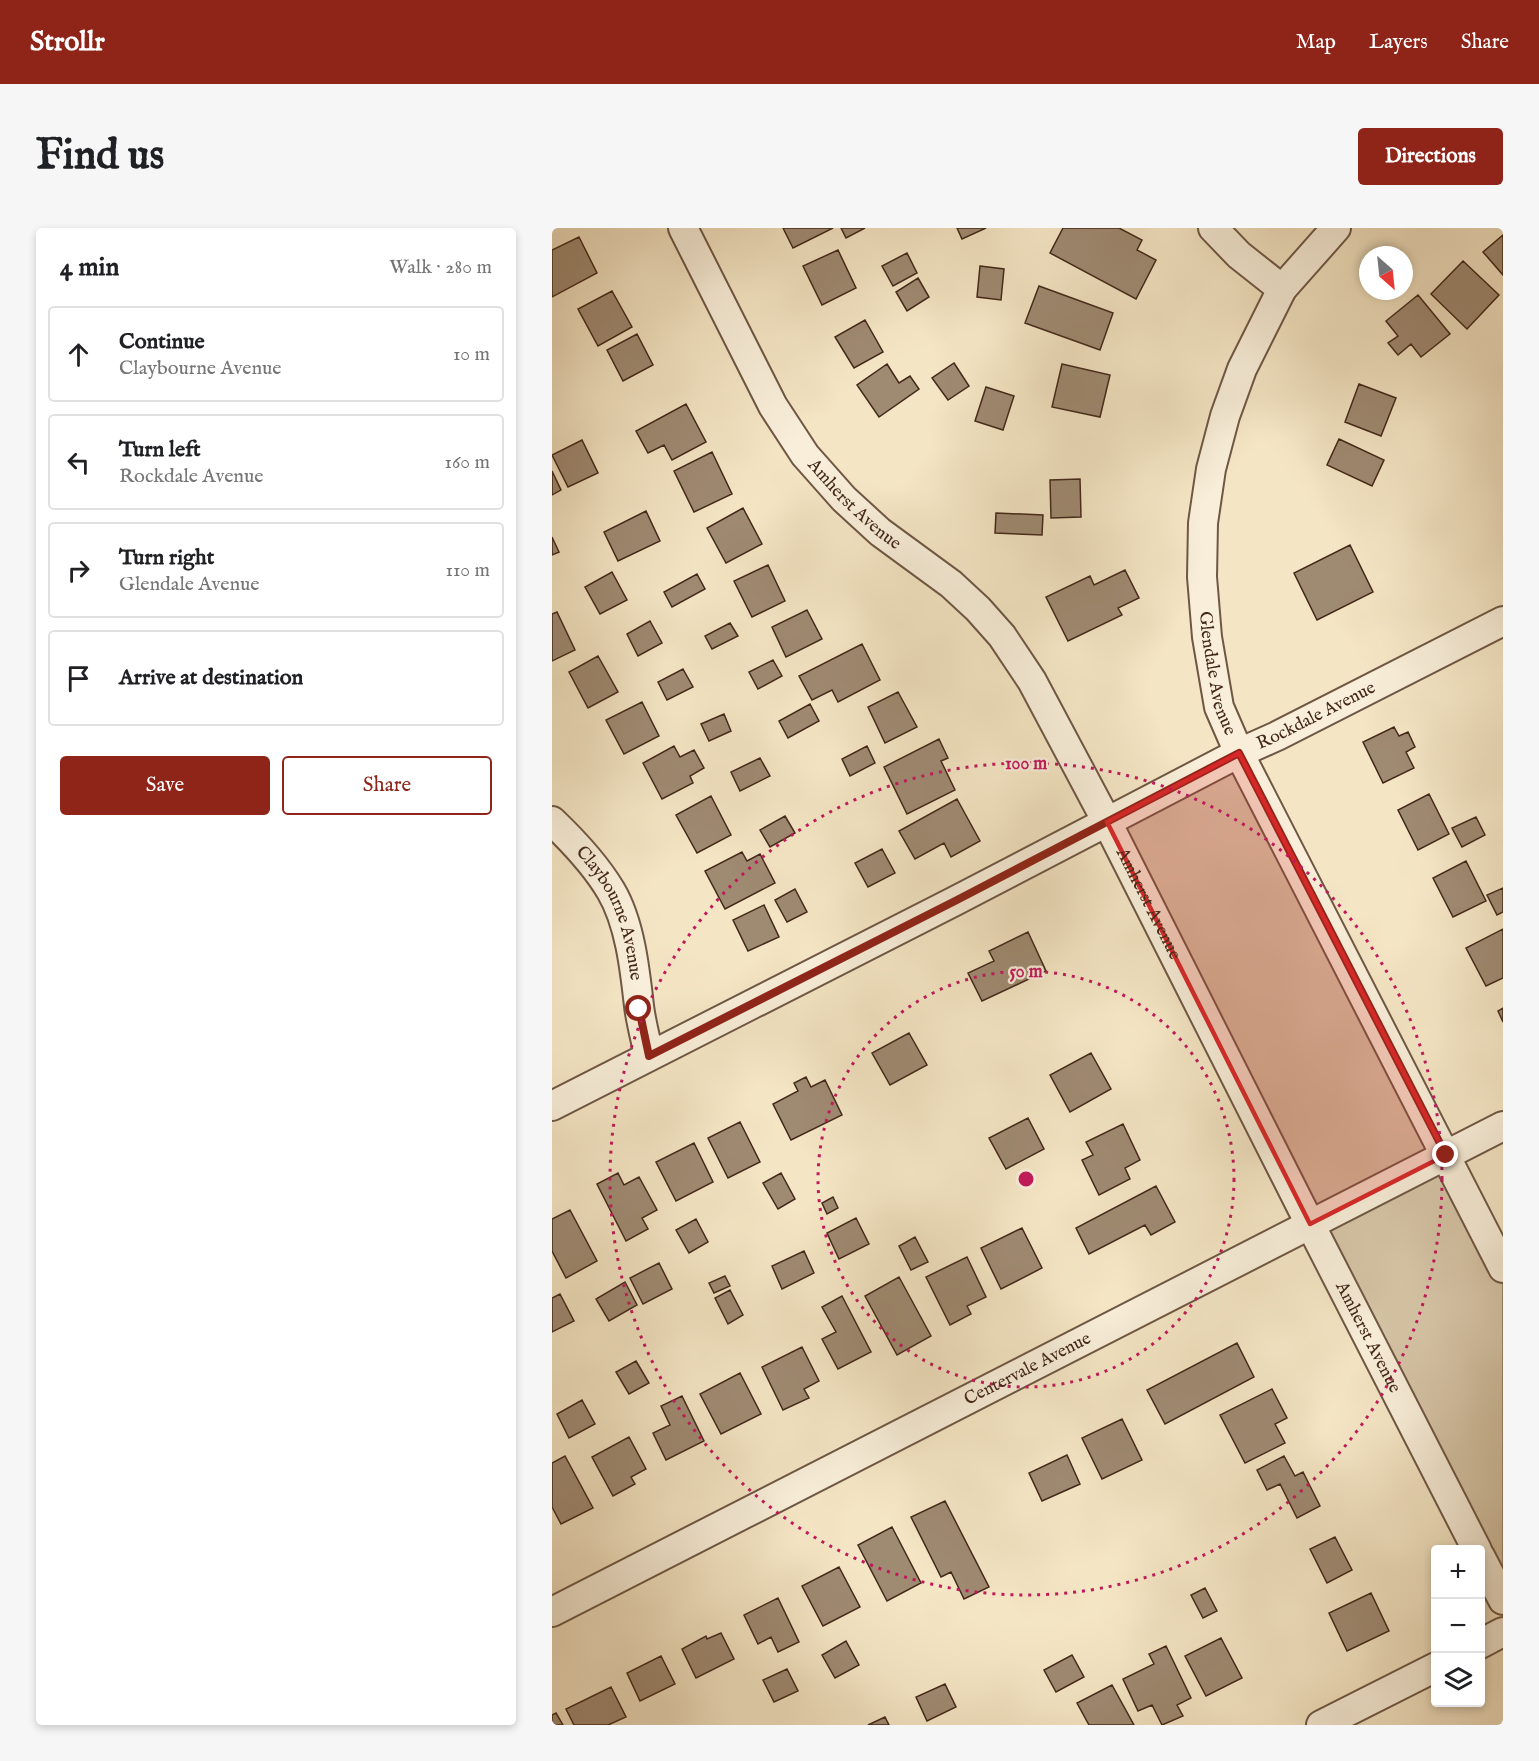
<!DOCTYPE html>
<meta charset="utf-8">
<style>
body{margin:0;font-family:"IM FELL English",serif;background:#f6f6f6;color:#202124}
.controls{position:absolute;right:18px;bottom:18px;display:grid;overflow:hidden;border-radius:6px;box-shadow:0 3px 9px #0003}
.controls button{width:54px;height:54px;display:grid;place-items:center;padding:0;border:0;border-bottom:2px solid #e0e0e0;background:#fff;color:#202124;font:30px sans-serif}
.compass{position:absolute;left:807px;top:18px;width:54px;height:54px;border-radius:50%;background:#fff;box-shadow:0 3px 9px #0003;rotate:153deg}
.stop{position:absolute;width:18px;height:18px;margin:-14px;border:4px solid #8f2418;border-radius:50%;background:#fff}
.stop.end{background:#8f2418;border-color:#fff;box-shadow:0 2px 6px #0008}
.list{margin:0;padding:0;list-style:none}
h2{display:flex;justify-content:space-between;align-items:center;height:78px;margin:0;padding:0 24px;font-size:26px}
h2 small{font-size:20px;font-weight:400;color:#757577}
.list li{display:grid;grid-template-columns:39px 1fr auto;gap:18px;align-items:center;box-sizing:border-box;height:96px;margin:0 12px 12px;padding:0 12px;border:2px solid #e0e0e0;border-radius:6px}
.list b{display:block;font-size:22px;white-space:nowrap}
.list p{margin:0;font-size:20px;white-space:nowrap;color:#757577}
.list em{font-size:20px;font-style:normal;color:#757577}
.actions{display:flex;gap:12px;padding:18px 24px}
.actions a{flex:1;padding:14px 0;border:2px solid #8f2418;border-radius:6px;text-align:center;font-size:21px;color:#8f2418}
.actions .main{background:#8f2418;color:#fff}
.icon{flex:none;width:33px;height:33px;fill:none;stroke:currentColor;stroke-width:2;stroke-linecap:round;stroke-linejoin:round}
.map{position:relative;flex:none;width:951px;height:1497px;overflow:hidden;border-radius:6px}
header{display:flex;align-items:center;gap:36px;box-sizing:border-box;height:84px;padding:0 30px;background:#8f2418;color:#fff}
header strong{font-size:28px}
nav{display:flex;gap:33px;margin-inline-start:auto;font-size:21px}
.intro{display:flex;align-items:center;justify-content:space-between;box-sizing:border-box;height:144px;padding:0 36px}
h1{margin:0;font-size:42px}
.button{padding:15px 27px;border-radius:6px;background:#8f2418;color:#fff;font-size:21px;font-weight:700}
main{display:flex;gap:36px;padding:0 36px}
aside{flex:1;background:#fff;border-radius:6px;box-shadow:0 3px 9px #0003}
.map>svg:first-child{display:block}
.green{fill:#d6c5a7;stroke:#8c7660;stroke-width:1.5}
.building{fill:#9f8a72;stroke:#43281a;stroke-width:1.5}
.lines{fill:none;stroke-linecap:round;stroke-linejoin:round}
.minor-casing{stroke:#6f5744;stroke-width:32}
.minor{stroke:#f8eed9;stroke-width:28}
.route{stroke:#8f2418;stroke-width:8}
.marked{fill:#d62828;fill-opacity:0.2;stroke:#d62828;stroke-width:4.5;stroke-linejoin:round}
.ring{fill:none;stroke:#c2185b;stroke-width:3;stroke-dasharray:3 6}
.labels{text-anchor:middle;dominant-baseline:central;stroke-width:4.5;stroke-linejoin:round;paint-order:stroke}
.street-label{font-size:18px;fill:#43281a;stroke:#f8eed9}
.centre{fill:#c2185b;stroke:#f8eed9;stroke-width:3}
.ring-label{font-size:18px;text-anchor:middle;font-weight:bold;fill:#c2185b;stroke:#f8eed9;stroke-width:4.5;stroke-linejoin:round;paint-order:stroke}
</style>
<header>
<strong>Strollr</strong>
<nav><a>Map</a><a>Layers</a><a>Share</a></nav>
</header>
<div class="intro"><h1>Find us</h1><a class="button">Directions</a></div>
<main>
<aside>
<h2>4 min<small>Walk · 280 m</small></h2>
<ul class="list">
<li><svg class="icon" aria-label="ahead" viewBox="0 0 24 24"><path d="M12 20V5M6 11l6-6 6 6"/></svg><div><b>Continue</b><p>Claybourne Avenue</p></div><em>10 m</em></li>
<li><svg class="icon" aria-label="left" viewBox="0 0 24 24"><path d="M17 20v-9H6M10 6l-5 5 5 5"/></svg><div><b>Turn left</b><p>Rockdale Avenue</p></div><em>160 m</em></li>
<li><svg class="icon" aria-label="right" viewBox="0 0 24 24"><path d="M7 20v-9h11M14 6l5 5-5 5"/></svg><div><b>Turn right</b><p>Glendale Avenue</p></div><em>110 m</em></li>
<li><svg class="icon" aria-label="arrive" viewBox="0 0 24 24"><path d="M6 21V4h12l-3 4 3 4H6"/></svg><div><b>Arrive at destination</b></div></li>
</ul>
<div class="actions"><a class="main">Save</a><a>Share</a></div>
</aside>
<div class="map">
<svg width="951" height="1497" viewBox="0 0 951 1497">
<rect width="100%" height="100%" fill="#f4e5c4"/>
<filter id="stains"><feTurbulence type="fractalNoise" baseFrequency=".00333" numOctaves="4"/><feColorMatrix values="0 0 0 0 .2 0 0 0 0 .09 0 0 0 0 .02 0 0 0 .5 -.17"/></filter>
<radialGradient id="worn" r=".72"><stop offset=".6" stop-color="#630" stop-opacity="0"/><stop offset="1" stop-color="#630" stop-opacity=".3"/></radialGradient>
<path class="green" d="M 687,525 L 951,1040 L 951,1372 L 555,594 Z"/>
<path class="building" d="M 231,0 L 281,0 L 241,20 Z
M 289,0 L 313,0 L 294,10 Z
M 405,0 L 434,0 L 410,11 Z
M 511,0 L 567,0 L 590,12 L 585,22 L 604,32 L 584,71 L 498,25 Z
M 951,7 L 951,47 L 931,24 Z
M 27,9 L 45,45 L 0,69 L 0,22 Z
M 286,22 L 304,60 L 270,77 L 251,38 Z
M 355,25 L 365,45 L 341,58 L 330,38 Z
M 911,33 L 947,67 L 915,101 L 879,66 Z
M 428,38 L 452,41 L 449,72 L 425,69 Z
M 366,50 L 377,69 L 355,83 L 344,64 Z
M 487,58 L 561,85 L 548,122 L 473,95 Z
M 60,63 L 80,99 L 46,118 L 26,81 Z
M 866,67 L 898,106 L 869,129 L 859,116 L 846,127 L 836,115 L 846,108 L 834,93 Z
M 313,92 L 331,124 L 302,140 L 283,109 Z
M 85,106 L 101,137 L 71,153 L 55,122 Z
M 402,135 L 417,158 L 396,172 L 380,150 Z
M 335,136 L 347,155 L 358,148 L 367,161 L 327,189 L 305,157 Z
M 510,136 L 558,147 L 548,189 L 500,179 Z
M 807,156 L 844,170 L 829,208 L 793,194 Z
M 434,159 L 462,168 L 451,202 L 423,193 Z
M 134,176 L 154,214 L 120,232 L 112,217 L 96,225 L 84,203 Z
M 787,211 L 832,232 L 820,258 L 775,237 Z
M 30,212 L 46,245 L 16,259 L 0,227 Z
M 160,224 L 180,266 L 142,284 L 122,243 Z
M 0,243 L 9,262 L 0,267 Z
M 528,251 L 529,289 L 499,290 L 498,252 Z
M 191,280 L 210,316 L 174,335 L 155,300 Z
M 94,283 L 108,313 L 66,333 L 52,304 Z
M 444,285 L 491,287 L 490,307 L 443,305 Z
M 0,309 L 7,324 L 0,327 Z
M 798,317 L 821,364 L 765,392 L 742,345 Z
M 216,337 L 233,373 L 200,389 L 182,353 Z
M 573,342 L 587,370 L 566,380 L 570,387 L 516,413 L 494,369 L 538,348 L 542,357 Z
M 60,344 L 75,372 L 48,386 L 33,359 Z
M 145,346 L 153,361 L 120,379 L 112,364 Z
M 255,382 L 270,411 L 234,429 L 220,399 Z
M 5,384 L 23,422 L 0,433 L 0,386 Z
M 98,393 L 110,415 L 86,428 L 75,406 Z
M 178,395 L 186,408 L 160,421 L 153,408 Z
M 310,416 L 328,452 L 286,474 L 280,462 L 260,472 L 247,448 Z
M 46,428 L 66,464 L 36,480 L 17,444 Z
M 221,432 L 230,448 L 206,461 L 197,444 Z
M 131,441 L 141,459 L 115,472 L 106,454 Z
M 346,464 L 365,499 L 333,515 L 316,479 Z
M 90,474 L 107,508 L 72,526 L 54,492 Z
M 258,476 L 267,493 L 236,510 L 227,493 Z
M 172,486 L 179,503 L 157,513 L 149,496 Z
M 842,499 L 847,508 L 856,504 L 863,519 L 854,524 L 862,540 L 831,555 L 811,514 Z
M 387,511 L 396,530 L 389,533 L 403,562 L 355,586 L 332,539 Z
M 122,518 L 128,529 L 142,522 L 152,540 L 138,548 L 141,555 L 110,571 L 91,535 Z
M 315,518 L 323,535 L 298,548 L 290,531 Z
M 208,530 L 218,548 L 188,563 L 179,544 Z
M 877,566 L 897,606 L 866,622 L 846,582 Z
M 159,568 L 179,607 L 145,625 L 124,587 Z
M 405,571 L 428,613 L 399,629 L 392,615 L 363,631 L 347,603 Z
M 233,588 L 243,605 L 218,619 L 208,602 Z
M 924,589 L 933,607 L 910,619 L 900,600 Z
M 330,621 L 343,645 L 316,659 L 303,635 Z
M 190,624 L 195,633 L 208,626 L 223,655 L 173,681 L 153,643 Z
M 914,633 L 934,673 L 901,689 L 881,650 Z
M 951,660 L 951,684 L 945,687 L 935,667 Z
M 243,661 L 255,684 L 235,694 L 223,672 Z
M 212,677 L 227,709 L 196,723 L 181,692 Z
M 951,701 L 951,750 L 934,758 L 914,720 Z
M 476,704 L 494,743 L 430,773 L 416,745 L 442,733 L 437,723 Z
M 951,780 L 951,794 L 946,783 Z
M 357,805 L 375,837 L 338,857 L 320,825 Z
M 539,825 L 559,861 L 518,884 L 498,847 Z
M 254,849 L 259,859 L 273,852 L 290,887 L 239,912 L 221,876 L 246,863 L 242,855 Z
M 476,890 L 492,921 L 454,941 L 437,910 Z
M 188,894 L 208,934 L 176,950 L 156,910 Z
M 571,896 L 588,932 L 573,940 L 578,951 L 547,967 L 530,932 L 541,927 L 534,914 Z
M 142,915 L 161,954 L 124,973 L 104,934 Z
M 66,945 L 72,957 L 87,949 L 105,982 L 90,990 L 96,1001 L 74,1013 L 45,956 Z
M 229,945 L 243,971 L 226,981 L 211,955 Z
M 604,958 L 623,994 L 599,1007 L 593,997 L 537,1026 L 524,1000 Z
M 281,969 L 286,980 L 275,986 L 270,975 Z
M 18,982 L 45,1033 L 14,1050 L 0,1023 L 0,991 Z
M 304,990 L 317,1016 L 287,1031 L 275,1005 Z
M 144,991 L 156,1014 L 137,1025 L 124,1002 Z
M 470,1000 L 490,1040 L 449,1061 L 429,1020 Z
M 363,1009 L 376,1034 L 359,1042 L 347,1018 Z
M 252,1023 L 262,1045 L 230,1061 L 220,1038 Z
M 415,1029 L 434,1069 L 415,1078 L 419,1086 L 398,1097 L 374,1049 Z
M 107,1035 L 120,1061 L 91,1076 L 78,1050 Z
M 173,1048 L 178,1058 L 162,1065 L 157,1055 Z
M 347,1049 L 379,1108 L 345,1127 L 313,1068 Z
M 73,1054 L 85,1077 L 57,1093 L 44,1071 Z
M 178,1062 L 191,1087 L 176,1096 L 163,1070 Z
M 8,1066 L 22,1093 L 0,1104 L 0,1070 Z
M 290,1068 L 319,1124 L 286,1141 L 270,1111 L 284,1104 L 270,1079 Z
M 685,1115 L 702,1149 L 613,1196 L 595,1162 Z
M 250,1119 L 267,1153 L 252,1161 L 257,1170 L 231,1182 L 210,1139 Z
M 84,1133 L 97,1155 L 77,1166 L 64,1144 Z
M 188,1145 L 209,1186 L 169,1206 L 148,1166 Z
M 720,1161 L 735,1190 L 723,1196 L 733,1215 L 693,1235 L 668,1187 Z
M 130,1168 L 152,1213 L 114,1232 L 101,1205 L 118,1197 L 109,1178 Z
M 30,1172 L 43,1196 L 17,1210 L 5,1186 Z
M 570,1191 L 590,1232 L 550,1251 L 530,1210 Z
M 77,1209 L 94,1241 L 79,1249 L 83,1256 L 61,1268 L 40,1229 Z
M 515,1227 L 528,1256 L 490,1273 L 477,1245 Z
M 13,1228 L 41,1280 L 9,1296 L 0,1279 L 0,1235 Z
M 732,1228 L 743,1248 L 751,1244 L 768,1278 L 745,1290 L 728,1256 L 715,1262 L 705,1242 Z
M 393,1273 L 437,1359 L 412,1371 L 399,1344 L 389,1349 L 359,1289 Z
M 340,1299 L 369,1355 L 335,1373 L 306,1317 Z
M 783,1309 L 800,1342 L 775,1355 L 758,1321 Z
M 287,1339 L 308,1379 L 271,1398 L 250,1358 Z
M 653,1360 L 665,1383 L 651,1390 L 639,1367 Z
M 819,1365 L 837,1403 L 795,1423 L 777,1385 Z
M 226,1370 L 247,1414 L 226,1424 L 219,1409 L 206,1416 L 192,1387 Z
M 169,1405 L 182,1431 L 144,1450 L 130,1421 L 154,1408 L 155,1411 Z
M 669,1410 L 690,1450 L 654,1468 L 633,1428 Z
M 294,1413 L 307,1437 L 283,1450 L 270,1427 Z
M 614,1418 L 639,1470 L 625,1477 L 631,1488 L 610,1497 L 600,1477 L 586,1483 L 571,1451 L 602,1436 L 597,1426 Z
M 520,1427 L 532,1449 L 504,1464 L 492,1442 Z
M 109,1428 L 123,1456 L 88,1473 L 75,1445 Z
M 235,1441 L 246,1463 L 222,1474 L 211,1452 Z
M 393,1456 L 404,1479 L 375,1493 L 364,1469 Z
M 560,1457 L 582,1497 L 537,1497 L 525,1475 Z
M 59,1459 L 74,1489 L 56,1497 L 22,1497 L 14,1481 Z
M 4,1485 L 11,1497 L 0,1497 L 0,1487 Z
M 333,1489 L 337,1497 L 316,1497 Z"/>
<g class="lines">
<defs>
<g id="minor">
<path id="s1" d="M 131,0 L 221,178 L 253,227 L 292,271 L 328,304 L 399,356 L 426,381 L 450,408 L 480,453 L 555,594 L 758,996 L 925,1322"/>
<path d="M 661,0 L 687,27 L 730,61"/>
<path id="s2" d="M 784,0 L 730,61 L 690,141 L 673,188 L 659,241 L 651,295 L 650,349 L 655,409 L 667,479 L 687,525 L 951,1040"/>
<path id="s3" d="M 0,593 C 22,614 43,636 59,663 C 78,695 83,742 87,778 C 89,795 94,812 97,828"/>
<path id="s4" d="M 0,878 L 403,673 L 687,525 L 725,508 L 951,393"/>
<path d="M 928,1328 L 951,1372"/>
<path id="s5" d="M 0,1384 L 951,898"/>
<path d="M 928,1416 L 951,1404"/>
<path d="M 769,1497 L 884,1439"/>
</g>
</defs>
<use href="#minor" class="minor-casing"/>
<use href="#minor" class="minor"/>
</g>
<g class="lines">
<path class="route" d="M 87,781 L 97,828 L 403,673 L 687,525 L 894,927"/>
</g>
<path class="marked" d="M 687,525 L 894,927 L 758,996 L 555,594 Z"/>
<g class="ring">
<circle cx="474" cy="951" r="208"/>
<circle cx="474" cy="951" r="416"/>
</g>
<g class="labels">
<g class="street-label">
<text stroke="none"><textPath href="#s1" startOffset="328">Amherst Avenue</textPath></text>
<text stroke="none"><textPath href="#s2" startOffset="482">Glendale Avenue</textPath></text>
<text stroke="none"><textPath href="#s4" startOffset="858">Rockdale Avenue</textPath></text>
<text stroke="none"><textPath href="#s1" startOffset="832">Amherst Avenue</textPath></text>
<text stroke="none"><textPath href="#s3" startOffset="112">Claybourne Avenue</textPath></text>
<text stroke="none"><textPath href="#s1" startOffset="1318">Amherst Avenue</textPath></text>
<text stroke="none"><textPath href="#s5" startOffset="534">Centervale Avenue</textPath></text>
</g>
</g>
<circle cx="474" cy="951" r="9" class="centre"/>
<g class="ring-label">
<text x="474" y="541">100 m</text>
<text x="474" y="749">50 m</text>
</g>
<rect width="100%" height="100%" filter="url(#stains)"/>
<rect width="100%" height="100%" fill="url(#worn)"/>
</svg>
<div class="controls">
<button>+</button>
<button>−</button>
<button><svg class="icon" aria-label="layers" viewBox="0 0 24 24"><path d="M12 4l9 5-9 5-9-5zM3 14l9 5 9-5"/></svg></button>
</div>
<svg class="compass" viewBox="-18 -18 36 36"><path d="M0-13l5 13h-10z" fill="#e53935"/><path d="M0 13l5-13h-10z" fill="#757577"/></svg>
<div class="stop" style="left:87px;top:781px"></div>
<div class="stop end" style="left:894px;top:927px"></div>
</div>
</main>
